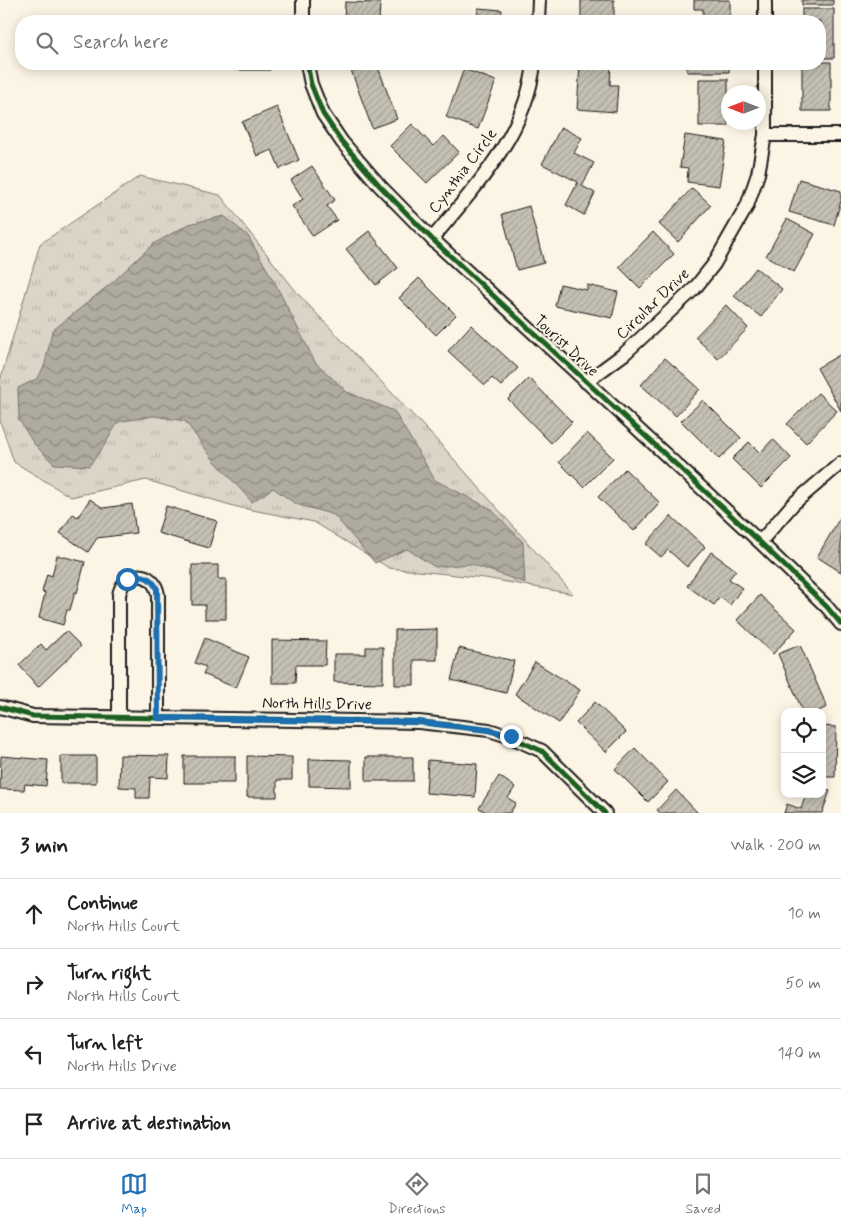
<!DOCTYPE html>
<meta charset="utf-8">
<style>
body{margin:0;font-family:Mynerve,sans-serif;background:#f6f6f6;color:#222}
.controls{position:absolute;right:15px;bottom:15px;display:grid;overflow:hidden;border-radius:10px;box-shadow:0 2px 12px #0003}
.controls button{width:45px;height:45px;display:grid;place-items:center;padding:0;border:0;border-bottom:1px solid #e0e0e0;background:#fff;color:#222;font:25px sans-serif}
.compass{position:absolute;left:721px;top:85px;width:45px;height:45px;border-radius:50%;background:#fff;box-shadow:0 2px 12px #0003;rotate:270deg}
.stop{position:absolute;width:15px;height:15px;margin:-11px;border:4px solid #1f6fb2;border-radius:50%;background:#fff}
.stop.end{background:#1f6fb2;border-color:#fff;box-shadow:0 1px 5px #0008}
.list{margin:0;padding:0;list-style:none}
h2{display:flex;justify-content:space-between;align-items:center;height:65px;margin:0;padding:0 20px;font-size:21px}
h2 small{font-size:16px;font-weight:400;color:#767676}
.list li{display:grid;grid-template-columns:32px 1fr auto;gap:15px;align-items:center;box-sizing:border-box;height:70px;padding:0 20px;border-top:1px solid #e0e0e0}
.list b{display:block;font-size:19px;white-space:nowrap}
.list p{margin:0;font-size:16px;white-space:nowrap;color:#767676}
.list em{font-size:16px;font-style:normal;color:#767676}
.icon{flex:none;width:28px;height:28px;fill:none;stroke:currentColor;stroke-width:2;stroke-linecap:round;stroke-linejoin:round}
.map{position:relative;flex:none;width:841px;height:813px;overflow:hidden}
.search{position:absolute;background:#fff;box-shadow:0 2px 12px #0003;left:15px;right:15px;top:15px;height:55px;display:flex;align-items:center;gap:12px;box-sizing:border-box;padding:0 18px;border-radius:20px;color:#767676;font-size:19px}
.sheet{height:345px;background:#fff}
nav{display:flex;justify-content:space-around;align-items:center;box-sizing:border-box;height:70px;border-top:1px solid #e0e0e0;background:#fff;font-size:14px;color:#767676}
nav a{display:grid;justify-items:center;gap:2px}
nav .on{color:#1f6fb2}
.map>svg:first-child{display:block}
.park{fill:url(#park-tufts);stroke:#7c7872}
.water{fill:url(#water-waves);stroke:#75726c}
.building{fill:url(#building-hatch);stroke:#1c1c1c}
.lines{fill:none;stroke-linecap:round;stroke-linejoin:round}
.street-casing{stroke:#1c1c1c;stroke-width:16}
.street{stroke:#fcf5e5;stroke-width:12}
.cycleway-casing{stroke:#fcf5e5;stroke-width:8}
.cycleway{stroke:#1b5e20;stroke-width:5}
.route{stroke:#1f6fb2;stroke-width:6}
.labels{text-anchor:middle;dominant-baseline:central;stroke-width:4;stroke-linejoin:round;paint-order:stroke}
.street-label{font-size:16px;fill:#1c1c1c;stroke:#fcf5e5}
</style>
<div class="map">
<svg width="841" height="813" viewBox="0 0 841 813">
<defs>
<pattern id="park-tufts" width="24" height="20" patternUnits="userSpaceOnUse" patternTransform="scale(1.25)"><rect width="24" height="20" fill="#dbd5c8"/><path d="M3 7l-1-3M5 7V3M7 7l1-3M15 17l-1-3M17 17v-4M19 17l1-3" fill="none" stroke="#bbb6ab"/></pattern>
<pattern id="water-waves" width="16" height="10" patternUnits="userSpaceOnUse" patternTransform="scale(1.25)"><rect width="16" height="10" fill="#b0aba1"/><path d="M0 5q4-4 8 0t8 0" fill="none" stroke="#8e8a82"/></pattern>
<pattern id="building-hatch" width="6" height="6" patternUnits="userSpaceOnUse" patternTransform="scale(1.25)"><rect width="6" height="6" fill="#c4c0b3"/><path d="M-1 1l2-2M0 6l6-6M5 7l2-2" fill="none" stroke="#a8a499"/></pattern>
</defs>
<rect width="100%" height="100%" fill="#fcf5e5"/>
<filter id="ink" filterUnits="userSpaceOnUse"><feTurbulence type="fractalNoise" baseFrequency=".02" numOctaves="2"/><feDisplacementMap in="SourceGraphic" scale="10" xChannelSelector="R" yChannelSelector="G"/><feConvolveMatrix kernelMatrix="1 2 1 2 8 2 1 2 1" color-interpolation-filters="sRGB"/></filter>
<g filter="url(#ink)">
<path class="park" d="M 140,176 L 220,195 L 299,295 L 445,449 L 573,594 L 485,578 L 389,568 L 314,522 L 237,507 L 146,480 L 71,497 L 14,462 L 0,421 L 0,381 L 40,244 Z"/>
<path class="water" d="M 224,216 L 248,236 L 276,285 L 315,362 L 347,392 L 394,411 L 435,480 L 491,509 L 523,542 L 525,583 L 471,564 L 435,567 L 407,549 L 375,563 L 334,515 L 296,504 L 273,488 L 252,502 L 213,459 L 185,421 L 154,416 L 118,422 L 104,446 L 89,466 L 54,464 L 34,444 L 19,420 L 18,388 L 38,378 L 45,364 L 52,331 L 114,281 L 153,244 L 189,224 Z"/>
<path class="building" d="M 581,0 L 614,0 L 614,21 L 581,21 Z
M 694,0 L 730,0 L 730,19 L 703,19 L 703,9 L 694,9 Z
M 802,0 L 833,0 L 833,5 L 802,5 Z
M 345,2 L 380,3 L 379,21 L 344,21 Z
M 478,8 L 502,10 L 501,21 L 477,21 Z
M 802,9 L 834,9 L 834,58 L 820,58 L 820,21 L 802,21 Z
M 235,19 L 263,19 L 263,21 L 235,21 Z
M 820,62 L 831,62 L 831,111 L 802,111 L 802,64 L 820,64 Z
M 235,64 L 270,64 L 270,70 L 235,70 Z
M 368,64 L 377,64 L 397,119 L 372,128 L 351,70 Z
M 473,64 L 498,64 L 497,69 L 472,67 Z
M 580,64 L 611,64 L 610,85 L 618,85 L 616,112 L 577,109 Z
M 687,64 L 729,64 L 729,72 L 687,72 Z
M 464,69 L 496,81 L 478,129 L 446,117 Z
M 699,79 L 728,79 L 728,126 L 699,126 Z
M 277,107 L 299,160 L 280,169 L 272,150 L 257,156 L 242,122 Z
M 412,124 L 433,146 L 444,136 L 459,152 L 427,183 L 390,146 Z
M 561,127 L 582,138 L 574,153 L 594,163 L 582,186 L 595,193 L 584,215 L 566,205 L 578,182 L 542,164 Z
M 685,135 L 726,141 L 719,186 L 687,182 L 688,168 L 680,167 Z
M 312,166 L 335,200 L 327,206 L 337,220 L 313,236 L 292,206 L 303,199 L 291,180 Z
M 799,179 L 841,191 L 841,201 L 834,225 L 789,212 Z
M 692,188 L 711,205 L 678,242 L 659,224 Z
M 529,206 L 544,263 L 517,270 L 502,214 Z
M 787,219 L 815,234 L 794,272 L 766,256 Z
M 369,231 L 398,268 L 376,285 L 346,249 Z
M 653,232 L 674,254 L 640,288 L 619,267 Z
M 756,268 L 782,289 L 761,317 L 734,296 Z
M 419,278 L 456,315 L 436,335 L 399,298 Z
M 560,284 L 587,290 L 587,285 L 618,292 L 612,318 L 555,306 Z
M 726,305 L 748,328 L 718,359 L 695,337 Z
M 471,325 L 518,368 L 501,386 L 492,378 L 485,385 L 448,351 Z
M 841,354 L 841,411 L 817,368 Z
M 665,358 L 700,389 L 676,416 L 641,385 Z
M 529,378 L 572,422 L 551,443 L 508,399 Z
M 818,393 L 837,411 L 806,443 L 787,424 Z
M 703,400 L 741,438 L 719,459 L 681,421 Z
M 587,433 L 613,458 L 584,487 L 559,462 Z
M 773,439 L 791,458 L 761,488 L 732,459 L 749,442 L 760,453 Z
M 625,469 L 660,503 L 634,531 L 598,497 Z
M 90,499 L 103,508 L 132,504 L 136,533 L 97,538 L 88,552 L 60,533 L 73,514 L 78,517 Z
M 166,506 L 217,521 L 209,548 L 158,533 Z
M 671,516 L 705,547 L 687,567 L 668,550 L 661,557 L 646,544 Z
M 841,516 L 841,572 L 817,557 Z
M 711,552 L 736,570 L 729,579 L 742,588 L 730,605 L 720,597 L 714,605 L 687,586 Z
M 57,555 L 85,562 L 77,593 L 75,592 L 70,610 L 67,610 L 63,625 L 39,618 L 45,593 L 42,592 L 47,574 L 52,576 Z
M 192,565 L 218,565 L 218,579 L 226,579 L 226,619 L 205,619 L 205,605 L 192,605 Z
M 760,595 L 796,629 L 773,654 L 737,620 Z
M 437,629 L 437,660 L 414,660 L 414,685 L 395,685 L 395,630 Z
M 66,631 L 81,646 L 38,687 L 19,665 L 41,644 L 46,650 Z
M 205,638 L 249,657 L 236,688 L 203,674 L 206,667 L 195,663 Z
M 272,640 L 326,641 L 325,665 L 296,665 L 295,683 L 272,683 Z
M 800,645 L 827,707 L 817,712 L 803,712 L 778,654 Z
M 366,647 L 383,647 L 383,683 L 334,682 L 334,654 L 366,654 Z
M 459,648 L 514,661 L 506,693 L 451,680 Z
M 535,662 L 580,690 L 559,723 L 515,694 Z
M 595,702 L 626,732 L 606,752 L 576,723 Z
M 822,726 L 836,727 L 835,777 L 822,777 Z
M 635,748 L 668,782 L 648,802 L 615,769 Z
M 120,755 L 169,756 L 168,778 L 150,777 L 149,798 L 136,798 L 136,788 L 119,787 Z
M 1,756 L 48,760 L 46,786 L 25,784 L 24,790 L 0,789 Z
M 61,756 L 96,756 L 96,783 L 61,783 Z
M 184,756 L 235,756 L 235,783 L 184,783 Z
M 247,756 L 292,757 L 292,780 L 277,780 L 277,797 L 247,797 Z
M 366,757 L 413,757 L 413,781 L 366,781 Z
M 309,759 L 351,760 L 351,787 L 309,786 Z
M 428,760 L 477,764 L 475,797 L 426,793 Z
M 499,776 L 515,787 L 508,798 L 516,803 L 510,813 L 488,813 L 479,808 Z
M 822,788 L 830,791 L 822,813 L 784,813 L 787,804 L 801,809 L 806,794 L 822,794 Z
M 676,790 L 698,813 L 660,813 L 657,810 Z"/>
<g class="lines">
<defs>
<path id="street" d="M 303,0 L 303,21
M 765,0 L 765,21
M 538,21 L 539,0
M 307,64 L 311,84 L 323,114 L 342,142 L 380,186 L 432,239 L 760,542 L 827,607 L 841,624
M 765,135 L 841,135
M 432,239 C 475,187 526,134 534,64
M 586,382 L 624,354 L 695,288 L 714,264 L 747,206 L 758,174 L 765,135 L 765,64
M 760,542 L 793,504 L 841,463
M 0,707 L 33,716 L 419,722 L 489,730 L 511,737 L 542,751 L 605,813
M 119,717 L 119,595 C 124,569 154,569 158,595 L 158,718"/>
</defs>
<use href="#street" class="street-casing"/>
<use href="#street" class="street"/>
<defs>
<path id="cycleway" d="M 307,64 L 311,84 L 323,114 L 342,142 L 380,186 L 432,239 L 760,542 L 827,607 L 841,624
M 0,707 L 33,716 L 419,722 L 489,730 L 511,737 L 542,751 L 605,813"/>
</defs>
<use href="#cycleway" class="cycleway-casing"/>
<use href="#cycleway" class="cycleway"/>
</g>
</g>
<g class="lines" filter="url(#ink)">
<path class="route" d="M 127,579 C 140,573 151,576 157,589 L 158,718 L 419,722 L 489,730 L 511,736"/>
</g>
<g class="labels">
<g class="street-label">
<text transform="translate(463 171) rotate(-53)">Cynthia Circle</text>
<text transform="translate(653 304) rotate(-44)">Circular Drive</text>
<text transform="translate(566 346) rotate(43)">Tourist Drive</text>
<text transform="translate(317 704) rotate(1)">North Hills Drive</text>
</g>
</g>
</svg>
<div class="controls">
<button><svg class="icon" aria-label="locate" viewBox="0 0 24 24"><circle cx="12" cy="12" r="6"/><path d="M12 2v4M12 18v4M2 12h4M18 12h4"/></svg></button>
<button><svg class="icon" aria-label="layers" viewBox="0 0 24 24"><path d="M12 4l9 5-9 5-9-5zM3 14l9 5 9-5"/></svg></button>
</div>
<svg class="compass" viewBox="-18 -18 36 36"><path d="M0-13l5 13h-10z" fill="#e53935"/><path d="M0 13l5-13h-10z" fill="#767676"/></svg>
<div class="stop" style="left:127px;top:579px"></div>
<div class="stop end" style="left:511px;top:736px"></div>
<div class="search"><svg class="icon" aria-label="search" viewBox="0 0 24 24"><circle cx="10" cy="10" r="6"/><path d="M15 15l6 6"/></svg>Search here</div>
</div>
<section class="sheet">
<h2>3 min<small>Walk · 200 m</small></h2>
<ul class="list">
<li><svg class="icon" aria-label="ahead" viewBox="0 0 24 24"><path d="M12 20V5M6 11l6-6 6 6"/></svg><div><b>Continue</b><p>North Hills Court</p></div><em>10 m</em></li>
<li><svg class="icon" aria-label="right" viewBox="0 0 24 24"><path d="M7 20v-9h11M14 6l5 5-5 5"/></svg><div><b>Turn right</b><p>North Hills Court</p></div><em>50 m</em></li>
<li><svg class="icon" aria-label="left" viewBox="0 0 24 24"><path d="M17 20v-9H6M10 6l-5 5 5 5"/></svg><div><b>Turn left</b><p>North Hills Drive</p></div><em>140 m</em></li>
<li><svg class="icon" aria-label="arrive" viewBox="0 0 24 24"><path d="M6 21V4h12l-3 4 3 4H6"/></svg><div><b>Arrive at destination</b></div></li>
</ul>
</section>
<nav>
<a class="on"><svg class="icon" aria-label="map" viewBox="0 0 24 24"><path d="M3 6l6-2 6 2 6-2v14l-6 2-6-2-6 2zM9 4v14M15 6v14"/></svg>Map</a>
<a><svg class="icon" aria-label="directions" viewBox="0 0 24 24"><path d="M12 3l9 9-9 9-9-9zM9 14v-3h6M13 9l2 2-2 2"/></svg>Directions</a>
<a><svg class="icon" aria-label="saved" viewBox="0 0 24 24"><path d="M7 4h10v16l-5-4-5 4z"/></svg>Saved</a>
</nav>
